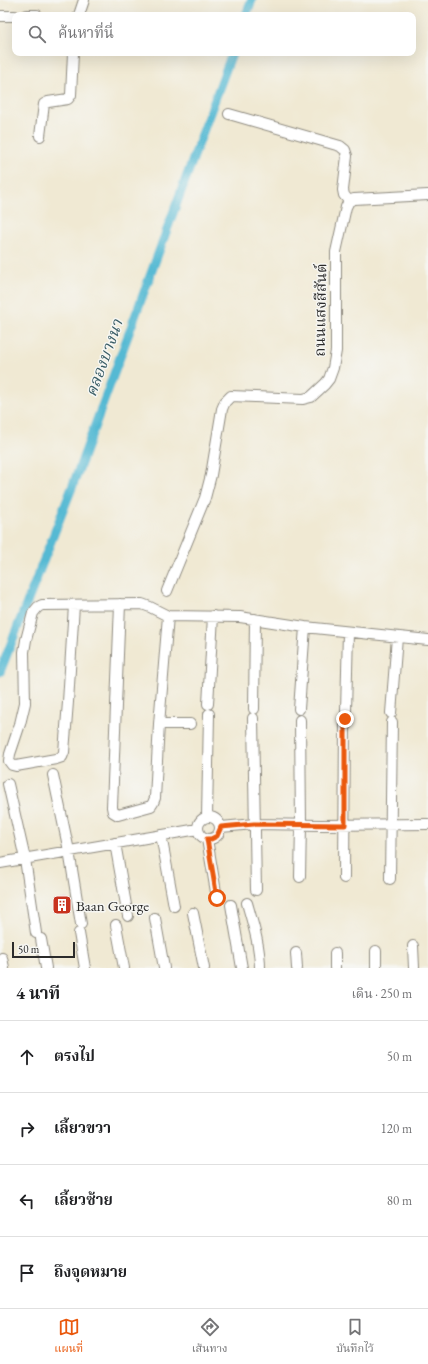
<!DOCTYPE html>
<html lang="th">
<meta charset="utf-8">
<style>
body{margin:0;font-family:"EB Garamond","Noto Serif Thai",serif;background:#f2f2f2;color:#202124}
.scale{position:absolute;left:12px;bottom:10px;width:63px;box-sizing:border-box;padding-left:4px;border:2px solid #2b2b2b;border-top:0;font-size:11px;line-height:14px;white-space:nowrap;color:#2b2b2b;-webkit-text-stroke:3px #f6f6f2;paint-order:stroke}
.stop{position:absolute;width:12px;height:12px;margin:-9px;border:3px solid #ea580c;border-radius:50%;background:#fff}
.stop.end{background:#ea580c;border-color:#fff;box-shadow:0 1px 4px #0008}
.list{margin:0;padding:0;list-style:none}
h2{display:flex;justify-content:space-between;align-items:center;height:52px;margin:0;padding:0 16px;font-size:17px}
h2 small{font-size:13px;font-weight:400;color:#757577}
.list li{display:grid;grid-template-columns:26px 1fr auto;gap:12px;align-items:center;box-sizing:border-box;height:72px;padding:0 16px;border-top:1px solid #e0e0e0}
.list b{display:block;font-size:15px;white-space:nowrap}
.list em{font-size:13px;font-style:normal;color:#757577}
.icon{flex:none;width:22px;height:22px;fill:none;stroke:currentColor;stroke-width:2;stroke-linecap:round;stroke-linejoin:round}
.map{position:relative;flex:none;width:428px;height:968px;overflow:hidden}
.search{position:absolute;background:#fff;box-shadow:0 4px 16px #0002;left:12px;right:12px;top:12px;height:44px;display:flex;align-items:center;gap:10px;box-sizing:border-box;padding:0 14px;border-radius:8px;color:#757577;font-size:15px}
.sheet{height:340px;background:#fff}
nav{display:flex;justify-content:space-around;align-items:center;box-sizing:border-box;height:56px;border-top:1px solid #e0e0e0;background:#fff;font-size:11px;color:#757577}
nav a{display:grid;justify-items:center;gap:2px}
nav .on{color:#ea580c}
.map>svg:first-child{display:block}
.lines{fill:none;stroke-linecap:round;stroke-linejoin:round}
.canal{stroke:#55b9d3;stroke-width:9}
.building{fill:#e1afc4}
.minor-casing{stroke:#8e8a7f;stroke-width:12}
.minor{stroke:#fff;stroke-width:10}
.route{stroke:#ea580c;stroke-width:5}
.labels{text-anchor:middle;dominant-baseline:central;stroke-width:3;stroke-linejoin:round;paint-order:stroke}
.street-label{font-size:15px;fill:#2b2b2b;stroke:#f6f6f2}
.poi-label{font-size:15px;fill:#2b2b2b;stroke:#f6f6f2;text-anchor:start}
.water-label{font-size:16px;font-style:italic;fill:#3a5d66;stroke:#f6f6f2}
</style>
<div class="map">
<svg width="428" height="968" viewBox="0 0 428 968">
<rect width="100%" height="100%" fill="#f6f6f2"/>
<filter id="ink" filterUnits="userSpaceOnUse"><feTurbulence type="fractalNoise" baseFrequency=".025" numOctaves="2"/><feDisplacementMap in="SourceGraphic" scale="8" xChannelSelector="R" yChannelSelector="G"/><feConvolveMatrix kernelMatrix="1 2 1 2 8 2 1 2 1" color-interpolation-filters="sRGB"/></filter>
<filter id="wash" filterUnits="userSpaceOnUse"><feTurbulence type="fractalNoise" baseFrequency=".012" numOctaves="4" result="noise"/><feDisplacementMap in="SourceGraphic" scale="16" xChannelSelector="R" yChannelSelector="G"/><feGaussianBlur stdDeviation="0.9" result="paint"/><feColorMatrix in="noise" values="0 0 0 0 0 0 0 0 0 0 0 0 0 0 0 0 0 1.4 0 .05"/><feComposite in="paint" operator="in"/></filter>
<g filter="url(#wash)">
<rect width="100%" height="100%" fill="#f0e9d3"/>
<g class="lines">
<path class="canal" d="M 246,15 L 252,0
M 0,672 L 73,485 L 232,53"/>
</g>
<g id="blocks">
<path class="building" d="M 67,899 L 69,908 L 58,910 L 56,901 Z"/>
</g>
</g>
<g filter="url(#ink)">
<use href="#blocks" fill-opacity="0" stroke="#8e8a7f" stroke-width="1"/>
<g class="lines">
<defs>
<path id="minor" d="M 27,15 L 37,15
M 79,15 L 84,0
M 0,16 L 15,16
M 229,114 L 340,146 L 345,150 L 347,156 L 343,190 L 344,195 L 349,201
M 40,136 L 44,104 L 48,102 L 68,99 L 71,95 L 73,53
M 167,591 L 205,498 L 211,475 L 222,409 L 225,402 L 231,396 L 303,399 L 311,397 L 325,384 L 329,379 L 333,368 L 336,351 L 336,252 L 346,207 L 349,201 L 354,199 L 428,195
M 120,604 L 112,807 L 113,812 L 118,815 L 151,806 L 153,803 L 155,798 L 159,724 L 168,616
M 74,605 L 68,702 L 64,752 L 62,757 L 56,759 L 16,766 L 12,765 L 9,761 L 10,754 L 20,724 L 25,703 L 24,652 L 26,640 L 33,613 L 38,607 L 42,605 L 142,604 L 150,607 L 168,616 L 240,617 L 305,627 L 428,640
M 208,704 L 213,616
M 254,709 L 255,619
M 299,709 L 305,627
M 346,711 L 348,632
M 391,713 L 397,637
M 253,718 L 256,890
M 300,720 L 301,825 L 300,877
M 159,724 L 190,724
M 53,775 L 69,851 L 81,924
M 8,784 L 25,859 L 36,933
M198 828a11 11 0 1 1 22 0a11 11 0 1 1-22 0Z
M 207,817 L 209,714
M 221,827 L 254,824 L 321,825 L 428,824
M 161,835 L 174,906
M 207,839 L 217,898
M 115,843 L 128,916
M 0,863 L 198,829
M 344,878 L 345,719
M 390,879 L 392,722
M 247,903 C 253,924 260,946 260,968
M 231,905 L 242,968
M 193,913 L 204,968
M 155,918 L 164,968
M 116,925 L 124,968
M 79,933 L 85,968
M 41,939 L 46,968
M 413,946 L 414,968
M 376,951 L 376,968
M 296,953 L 297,968
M 2,958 L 4,968
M 335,968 L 335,953"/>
</defs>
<use href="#minor" class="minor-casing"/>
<use href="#minor" class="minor"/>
</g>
</g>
<g class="lines" filter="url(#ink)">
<path class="route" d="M 217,898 L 207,839 L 211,839 L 217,836 L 221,827 L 254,824 L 345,825 L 345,719"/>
</g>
<defs>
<symbol id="building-square" viewBox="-11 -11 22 22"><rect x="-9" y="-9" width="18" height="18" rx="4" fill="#c8321e" stroke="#f6f6f2"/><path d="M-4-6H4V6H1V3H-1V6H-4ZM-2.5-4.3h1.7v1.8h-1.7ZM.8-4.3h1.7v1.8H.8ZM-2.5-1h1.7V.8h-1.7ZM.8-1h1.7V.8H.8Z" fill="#fff"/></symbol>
</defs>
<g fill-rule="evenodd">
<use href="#building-square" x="51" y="894" width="22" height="22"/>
</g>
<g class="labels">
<g class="street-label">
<text transform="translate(320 310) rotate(-89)">ถนนแสงสีสันต์</text>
</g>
<g class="poi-label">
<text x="76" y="905">Baan George</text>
</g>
<g class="water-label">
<text transform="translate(104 358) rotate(-70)">คลองบางนา</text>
</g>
</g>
</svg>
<div class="scale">50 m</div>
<div class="stop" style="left:217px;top:898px"></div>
<div class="stop end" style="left:345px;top:719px"></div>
<div class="search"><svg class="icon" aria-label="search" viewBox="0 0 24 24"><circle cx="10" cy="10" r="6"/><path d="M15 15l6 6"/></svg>ค้นหาที่นี่</div>
</div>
<section class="sheet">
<h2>4 นาที<small>เดิน · 250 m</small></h2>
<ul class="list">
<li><svg class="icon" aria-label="ahead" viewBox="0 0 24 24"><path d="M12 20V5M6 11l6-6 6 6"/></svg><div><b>ตรงไป</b></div><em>50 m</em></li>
<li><svg class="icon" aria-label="right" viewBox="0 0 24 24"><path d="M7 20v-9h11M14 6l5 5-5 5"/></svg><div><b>เลี้ยวขวา</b></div><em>120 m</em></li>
<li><svg class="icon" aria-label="left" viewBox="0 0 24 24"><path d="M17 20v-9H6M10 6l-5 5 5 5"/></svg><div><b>เลี้ยวซ้าย</b></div><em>80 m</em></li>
<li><svg class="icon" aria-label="arrive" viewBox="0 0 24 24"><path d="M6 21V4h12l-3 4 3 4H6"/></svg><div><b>ถึงจุดหมาย</b></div></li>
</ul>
</section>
<nav>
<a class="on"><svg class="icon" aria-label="map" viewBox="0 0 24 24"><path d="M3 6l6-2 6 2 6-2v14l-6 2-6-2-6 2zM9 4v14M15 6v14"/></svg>แผนที่</a>
<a><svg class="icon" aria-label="directions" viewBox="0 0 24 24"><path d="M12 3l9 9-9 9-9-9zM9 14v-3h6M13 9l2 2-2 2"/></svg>เส้นทาง</a>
<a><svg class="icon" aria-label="saved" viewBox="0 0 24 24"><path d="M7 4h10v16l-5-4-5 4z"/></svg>บันทึกไว้</a>
</nav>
